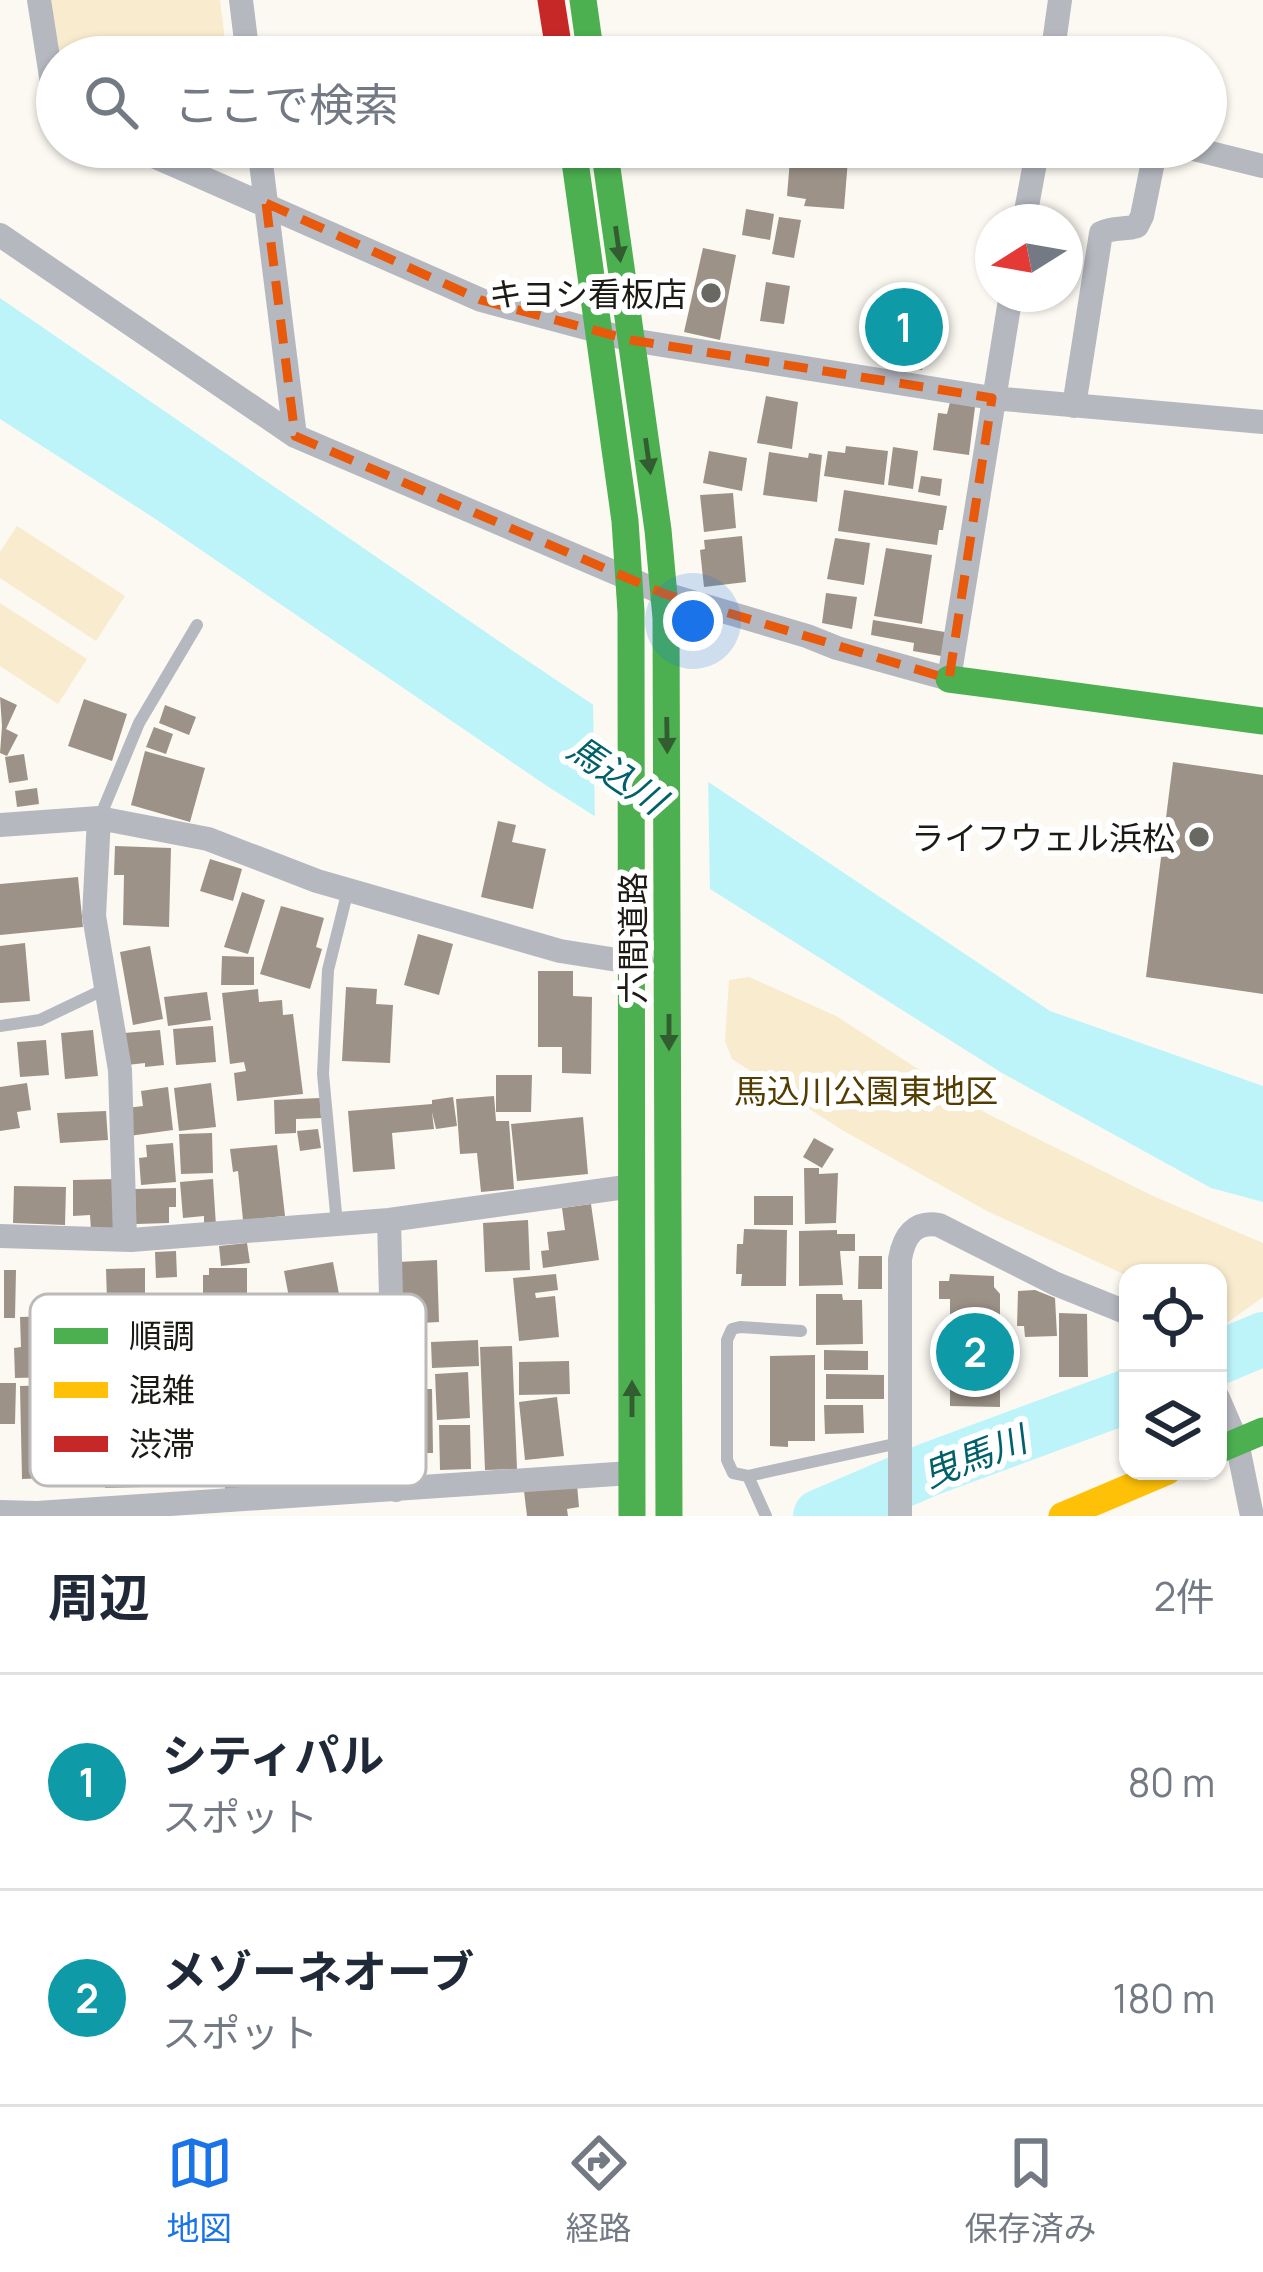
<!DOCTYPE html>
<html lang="ja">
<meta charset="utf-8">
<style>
body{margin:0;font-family:Manrope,"Noto Sans JP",sans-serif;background:#f2f2f3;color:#1f2937}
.controls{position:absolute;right:36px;bottom:36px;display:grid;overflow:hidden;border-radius:24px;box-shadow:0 3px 9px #0004}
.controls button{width:108px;height:108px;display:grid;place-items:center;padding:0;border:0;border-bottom:3px solid #e0e1e3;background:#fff;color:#1f2937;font:60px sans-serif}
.compass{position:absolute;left:975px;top:204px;width:108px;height:108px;border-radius:50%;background:#fff;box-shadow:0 3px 9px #0004;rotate:259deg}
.you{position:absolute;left:693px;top:621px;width:42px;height:42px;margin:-30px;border:9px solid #fff;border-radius:50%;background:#1a73e8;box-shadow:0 0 0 18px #1a73e833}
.badge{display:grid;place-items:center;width:78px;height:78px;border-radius:50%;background:#1a73e8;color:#fff;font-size:39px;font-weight:700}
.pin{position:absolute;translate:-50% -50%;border:6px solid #fff;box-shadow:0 3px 12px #0006}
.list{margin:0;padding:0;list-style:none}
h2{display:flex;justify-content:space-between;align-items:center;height:156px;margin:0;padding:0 48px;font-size:51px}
h2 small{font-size:39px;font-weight:400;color:#747a83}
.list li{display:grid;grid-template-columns:78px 1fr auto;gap:36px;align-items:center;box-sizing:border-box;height:216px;padding:0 48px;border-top:3px solid #e0e1e3}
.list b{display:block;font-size:45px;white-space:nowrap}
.list p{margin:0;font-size:39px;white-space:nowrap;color:#747a83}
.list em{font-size:39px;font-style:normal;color:#747a83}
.icon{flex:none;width:66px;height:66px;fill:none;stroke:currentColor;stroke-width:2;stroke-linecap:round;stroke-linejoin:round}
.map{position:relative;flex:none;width:1263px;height:1516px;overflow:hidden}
.search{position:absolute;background:#fff;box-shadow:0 3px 9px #0004;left:36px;right:36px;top:36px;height:132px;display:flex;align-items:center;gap:30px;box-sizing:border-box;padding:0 42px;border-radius:66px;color:#747a83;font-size:45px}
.sheet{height:588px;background:#fff}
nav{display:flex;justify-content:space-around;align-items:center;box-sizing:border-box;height:168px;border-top:3px solid #e0e1e3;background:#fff;font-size:33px;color:#747a83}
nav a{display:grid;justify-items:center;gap:6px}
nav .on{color:#1a73e8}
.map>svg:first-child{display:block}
.green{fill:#f8ebce}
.water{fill:#bdf4fa}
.pier{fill:#fcf9f2}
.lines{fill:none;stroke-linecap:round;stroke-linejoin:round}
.river{stroke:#bdf4fa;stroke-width:54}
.building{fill:#9c9288}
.lane{stroke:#b6b8c0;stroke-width:12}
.street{stroke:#b6b8c0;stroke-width:24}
.fast{stroke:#4caf50;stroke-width:27}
.slow{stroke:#ffc107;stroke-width:27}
.jam{stroke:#c62828;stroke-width:27}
.oneway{fill:#325d30}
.marked{fill:none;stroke:#e8590c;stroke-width:9;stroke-dasharray:24 15;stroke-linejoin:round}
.poi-dot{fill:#6a6862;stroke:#fff;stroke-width:4.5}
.labels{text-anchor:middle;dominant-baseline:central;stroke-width:12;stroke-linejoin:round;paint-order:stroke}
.poi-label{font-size:33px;fill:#1c1a15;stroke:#fff;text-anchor:end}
.street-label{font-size:33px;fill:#1c1a15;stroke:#fff}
.park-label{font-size:33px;fill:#533d00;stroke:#fff}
.water-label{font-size:36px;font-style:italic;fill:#00616b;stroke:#fff}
.key{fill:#fff;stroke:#bbbab9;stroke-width:3}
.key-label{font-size:33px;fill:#1c1a15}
</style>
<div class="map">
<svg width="1263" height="1516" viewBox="0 0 1263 1516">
<rect width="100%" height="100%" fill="#fcf9f2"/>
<path class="green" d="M 45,0 L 220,0 L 227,57 L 57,57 Z
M 17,526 L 125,596 L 96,641 L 0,578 L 0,552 Z
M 0,603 L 87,659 L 58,704 L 0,666 Z
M 749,977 L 836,1016 L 986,1113 L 1153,1196 L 1263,1243 L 1263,1297 L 1224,1325 L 1218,1319 L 1218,1273 L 1128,1273 L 1128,1276 L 987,1211 L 842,1130 L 732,1059 L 725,1041 L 729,980 Z"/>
<path class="water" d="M 0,298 L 516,653 L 1050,1011 L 1263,1086 L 1263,1202 L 1211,1188 L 1002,1073 L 547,786 L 157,520 L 0,419 Z"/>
<path class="pier" d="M 593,698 L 708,774 L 710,896 L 595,824 Z"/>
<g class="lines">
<path class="river" d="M 1218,1358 L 1263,1339
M 820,1516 L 930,1469 L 1128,1396"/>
</g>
<path class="building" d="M 791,147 L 849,147 L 844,209 L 804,206 L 806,199 L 787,196 Z
M 746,209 L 774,214 L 770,240 L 742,235 Z
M 779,217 L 801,220 L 794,258 L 772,254 Z
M 703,248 L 736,255 L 720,340 L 684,332 Z
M 766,282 L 790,286 L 784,324 L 760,321 Z
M 887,286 L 933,293 L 922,370 L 875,362 Z
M 766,396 L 798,402 L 792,449 L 757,443 Z
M 950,402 L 975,407 L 969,455 L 933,450 L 938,413 L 947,414 Z
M 846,446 L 888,451 L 884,485 L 824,476 L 828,451 L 845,453 Z
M 893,447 L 918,451 L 913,489 L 888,485 Z
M 709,451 L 747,458 L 742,491 L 703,483 Z
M 769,452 L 808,458 L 809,453 L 822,455 L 817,502 L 763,495 Z
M 921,476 L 942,479 L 940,496 L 918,492 Z
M 844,490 L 947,506 L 943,530 L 939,530 L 937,545 L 838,531 Z
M 733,493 L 736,528 L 704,532 L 700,495 Z
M 742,536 L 746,582 L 704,587 L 700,550 L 705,549 L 704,540 Z
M 835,538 L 870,543 L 864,585 L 827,579 Z
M 886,548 L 932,555 L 922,624 L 874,616 Z
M 826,593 L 857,597 L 852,629 L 822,623 Z
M 873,620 L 945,632 L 941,656 L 913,651 L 914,643 L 871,635 Z
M 0,697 L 17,705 L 6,729 L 18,735 L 7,756 L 0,753 L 2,726 Z
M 84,699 L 127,714 L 112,761 L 68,746 Z
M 165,705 L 196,717 L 189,735 L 159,723 Z
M 154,727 L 173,734 L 166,754 L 146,747 Z
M 145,751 L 205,768 L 190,822 L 131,805 Z
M 24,754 L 28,780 L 9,783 L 5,757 Z
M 1173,762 L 1263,775 L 1263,994 L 1146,977 Z
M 37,788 L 39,804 L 17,807 L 15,791 Z
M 498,821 L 516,825 L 512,842 L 546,849 L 533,909 L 481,897 Z
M 115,846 L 171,848 L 169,927 L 123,925 L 124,875 L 114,875 Z
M 210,859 L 242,869 L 233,901 L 200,891 Z
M 78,877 L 83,927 L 0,935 L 0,884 Z
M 242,892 L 265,900 L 248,954 L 224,947 Z
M 281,906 L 324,918 L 316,947 L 322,949 L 310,989 L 260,974 Z
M 418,934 L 453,944 L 439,995 L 404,985 Z
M 25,943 L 30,1001 L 0,1003 L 0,946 Z
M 150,946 L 163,1019 L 133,1025 L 120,952 Z
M 222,956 L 254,957 L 254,985 L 221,985 Z
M 538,971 L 573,971 L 573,996 L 592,997 L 591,1074 L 562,1073 L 562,1047 L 538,1047 Z
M 346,987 L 377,989 L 376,1004 L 393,1005 L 390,1063 L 342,1061 Z
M 258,989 L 259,1002 L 282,1000 L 283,1015 L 293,1014 L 303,1094 L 237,1101 L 234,1073 L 246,1071 L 244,1062 L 230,1064 L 222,993 Z
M 207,992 L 211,1020 L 168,1026 L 164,997 Z
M 213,1026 L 216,1062 L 176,1065 L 173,1029 Z
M 93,1030 L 98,1076 L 65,1079 L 61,1033 Z
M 160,1030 L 164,1065 L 145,1067 L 145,1063 L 127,1065 L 124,1033 Z
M 46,1040 L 49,1075 L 20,1077 L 17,1042 Z
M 496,1075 L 532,1075 L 531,1112 L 496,1112 Z
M 27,1083 L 31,1110 L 17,1112 L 20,1128 L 0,1131 L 0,1087 Z
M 211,1083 L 216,1127 L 179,1131 L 174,1088 Z
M 168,1087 L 173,1130 L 129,1136 L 126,1108 L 143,1106 L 141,1091 Z
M 494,1096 L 496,1121 L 509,1121 L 514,1189 L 481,1192 L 477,1153 L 460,1154 L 456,1099 Z
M 453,1097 L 457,1126 L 436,1129 L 432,1112 L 434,1129 L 392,1133 L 395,1169 L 353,1172 L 348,1111 L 432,1104 L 432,1100 Z
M 320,1098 L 321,1118 L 296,1119 L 296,1133 L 275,1134 L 274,1100 Z
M 106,1111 L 108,1140 L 60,1143 L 57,1113 Z
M 583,1117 L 588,1174 L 517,1181 L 511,1124 Z
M 318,1129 L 321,1148 L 300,1151 L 297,1131 Z
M 212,1133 L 213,1173 L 181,1174 L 179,1134 Z
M 814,1138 L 834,1149 L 822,1168 L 803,1157 Z
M 173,1143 L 176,1182 L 141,1185 L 139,1158 L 147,1157 L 146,1145 Z
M 277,1145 L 285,1216 L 243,1220 L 238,1171 L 233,1172 L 230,1149 Z
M 804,1168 L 819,1168 L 819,1174 L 838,1173 L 836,1223 L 805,1224 Z
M 119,1179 L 119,1229 L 91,1230 L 90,1215 L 73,1216 L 73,1180 Z
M 213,1179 L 216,1226 L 204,1227 L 204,1216 L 183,1218 L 180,1182 Z
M 14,1186 L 66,1187 L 65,1225 L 13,1223 Z
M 176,1188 L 176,1207 L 169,1207 L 169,1223 L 136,1224 L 135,1189 Z
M 754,1196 L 793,1196 L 793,1225 L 754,1225 Z
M 591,1204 L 599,1260 L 543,1268 L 541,1251 L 549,1250 L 547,1232 L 565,1230 L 562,1208 Z
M 528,1220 L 530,1270 L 485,1272 L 483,1223 Z
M 744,1229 L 787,1230 L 786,1286 L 741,1286 L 742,1274 L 736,1274 L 737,1244 L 743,1244 Z
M 837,1230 L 837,1234 L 855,1234 L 855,1251 L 840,1251 L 843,1285 L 799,1286 L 799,1231 Z
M 247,1243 L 250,1263 L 221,1266 L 219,1246 Z
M 176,1251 L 177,1277 L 156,1278 L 155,1252 Z
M 859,1256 L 882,1256 L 882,1289 L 858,1289 Z
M 437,1260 L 439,1322 L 401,1324 L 398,1262 Z
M 333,1262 L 342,1310 L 293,1319 L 284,1271 Z
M 145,1268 L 145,1294 L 139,1294 L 139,1309 L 145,1309 L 146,1331 L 108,1331 L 106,1269 Z
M 209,1268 L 247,1268 L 247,1335 L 203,1335 L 203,1275 L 209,1275 Z
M 4,1270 L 16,1270 L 15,1318 L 4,1318 Z
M 556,1274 L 558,1290 L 535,1293 L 536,1298 L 555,1296 L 559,1337 L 519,1341 L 513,1278 Z
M 950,1274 L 994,1276 L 994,1287 L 1000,1294 L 1000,1407 L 950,1406 L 950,1299 L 939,1299 L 939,1281 L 949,1281 Z
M 1035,1290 L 1055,1298 L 1057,1336 L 1025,1337 L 1024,1326 L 1017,1326 L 1018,1291 Z
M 816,1294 L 842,1294 L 843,1300 L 862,1300 L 863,1344 L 816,1345 Z
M 1059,1313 L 1087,1314 L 1088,1377 L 1059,1377 Z
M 57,1316 L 57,1377 L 15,1378 L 14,1348 L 21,1347 L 20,1317 Z
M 478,1340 L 479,1366 L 432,1368 L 431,1342 Z
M 512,1346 L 517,1469 L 485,1470 L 480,1347 Z
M 824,1350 L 868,1351 L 868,1370 L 824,1370 Z
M 815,1355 L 815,1441 L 788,1441 L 788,1447 L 770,1446 L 770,1356 Z
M 569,1361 L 570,1394 L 519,1395 L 519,1362 Z
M 468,1372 L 470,1418 L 437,1420 L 435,1374 Z
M 826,1374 L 884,1375 L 884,1399 L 826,1399 Z
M 0,1383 L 16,1383 L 15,1424 L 0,1424 Z
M 56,1385 L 57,1469 L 46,1469 L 47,1478 L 22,1479 L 20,1386 Z
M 405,1389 L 432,1389 L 433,1453 L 401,1453 L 400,1400 L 406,1401 Z
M 557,1397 L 564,1456 L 525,1460 L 519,1402 Z
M 140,1400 L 141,1487 L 105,1488 L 105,1482 L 98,1482 L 97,1406 L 105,1406 L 105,1401 Z
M 824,1405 L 863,1405 L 864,1433 L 825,1434 Z
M 439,1425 L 470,1425 L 471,1469 L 440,1470 Z
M 251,1439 L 253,1488 L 225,1489 L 223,1440 Z
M 577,1485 L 579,1507 L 567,1509 L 568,1516 L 527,1516 L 524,1491 Z"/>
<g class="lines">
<path class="lane" d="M 100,817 L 139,723 L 197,625
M 0,1026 L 40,1020 L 105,989
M 337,1224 L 323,1074 L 328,970 L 348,890
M 801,1331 L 740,1327 L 732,1329 L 727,1340 L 727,1460 L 733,1473 L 748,1476 L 899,1443
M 748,1476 L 766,1516"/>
<path class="street" d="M 39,0 L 57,115
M 241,0 L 248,57
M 1052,57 L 1060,0
M 133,147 L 481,300 L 631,340 L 992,398 L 1263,422
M 259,147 L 295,436
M 1186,147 L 1263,166
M 1024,222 L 1038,147
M 0,235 L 295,436 L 665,594 L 807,636 L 837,648 L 949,679 L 1011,294
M 1074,406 L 1101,233 C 1113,227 1125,230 1137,226 L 1142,216 L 1156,147
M 99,818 L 94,916 L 120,1070 L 125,1239
M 0,825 L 99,818 L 208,839 L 317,881 L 560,951 L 643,964
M 389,1220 L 396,1490
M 0,1236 L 131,1240 L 389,1220 L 633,1186
M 1218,1398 L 1237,1442 L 1252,1516
M 0,1512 L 37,1513 L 631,1473
M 900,1516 L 900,1259 C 904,1236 914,1221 939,1225 L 1056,1284 L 1128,1313"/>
<path class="fast" d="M 583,0 L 591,57
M 573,147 L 625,521 L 631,612 L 632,1516
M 604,147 L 658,530 L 666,618 L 669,1516
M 949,679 L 1263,721
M 1218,1450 L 1263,1431"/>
<path class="slow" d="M 1062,1516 L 1168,1471"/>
<path class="jam" d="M 551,0 L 560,57"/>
</g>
<defs><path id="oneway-solid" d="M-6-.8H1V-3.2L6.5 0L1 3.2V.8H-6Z" transform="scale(3)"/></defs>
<g class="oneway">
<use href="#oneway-solid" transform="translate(618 244) rotate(82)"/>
<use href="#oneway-solid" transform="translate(648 456) rotate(82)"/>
<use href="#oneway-solid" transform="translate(667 735) rotate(89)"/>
<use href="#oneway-solid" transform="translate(669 1032) rotate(90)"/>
<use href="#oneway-solid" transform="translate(632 1399) rotate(-90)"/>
</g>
<path class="marked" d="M 266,203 L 481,300 L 631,340 L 992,398 L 949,679 L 665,594 L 295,436 Z"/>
<g class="poi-dot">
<circle cx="711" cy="293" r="12"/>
<circle cx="1199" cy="837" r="12"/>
</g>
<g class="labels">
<g class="poi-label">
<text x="687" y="293">キヨシ看板店</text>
<text x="1175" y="837">ライフウェル浜松</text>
</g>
<g class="street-label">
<text transform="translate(632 938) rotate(-90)">六間道路</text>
</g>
<g class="park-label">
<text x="866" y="1090">馬込川公園東地区</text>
</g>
<g class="water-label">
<text transform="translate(617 774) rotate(34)">馬込川</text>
<text transform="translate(974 1456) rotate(-21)">曳馬川</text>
</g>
</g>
<rect x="30" y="1294" width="396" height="192" rx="18" class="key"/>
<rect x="54" y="1328" width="54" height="16" fill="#4caf50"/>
<rect x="54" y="1382" width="54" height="16" fill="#ffc107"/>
<rect x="54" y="1436" width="54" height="16" fill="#c62828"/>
<g class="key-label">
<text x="129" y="1348">順調</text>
<text x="129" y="1402">混雑</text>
<text x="129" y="1456">渋滞</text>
</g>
</svg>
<div class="controls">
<button><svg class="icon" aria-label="locate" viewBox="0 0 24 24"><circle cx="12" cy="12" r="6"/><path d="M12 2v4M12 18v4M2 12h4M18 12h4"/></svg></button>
<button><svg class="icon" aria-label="layers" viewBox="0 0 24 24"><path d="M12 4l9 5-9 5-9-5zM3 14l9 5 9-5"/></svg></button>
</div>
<svg class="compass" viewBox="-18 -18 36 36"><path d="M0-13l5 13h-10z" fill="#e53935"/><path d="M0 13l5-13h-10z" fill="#747a83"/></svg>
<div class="you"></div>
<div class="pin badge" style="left:904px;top:327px;background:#0f9aa8">1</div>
<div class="pin badge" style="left:975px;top:1352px;background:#0f9aa8">2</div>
<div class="search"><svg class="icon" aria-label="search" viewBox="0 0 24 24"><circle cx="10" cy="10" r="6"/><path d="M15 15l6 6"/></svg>ここで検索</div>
</div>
<section class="sheet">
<h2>周辺<small>2件</small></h2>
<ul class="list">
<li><span class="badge" style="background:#0f9aa8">1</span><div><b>シティパル</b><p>スポット</p></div><em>80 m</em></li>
<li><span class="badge" style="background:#0f9aa8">2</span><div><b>メゾーネオーブ</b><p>スポット</p></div><em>180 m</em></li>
</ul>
</section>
<nav>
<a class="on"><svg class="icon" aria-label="map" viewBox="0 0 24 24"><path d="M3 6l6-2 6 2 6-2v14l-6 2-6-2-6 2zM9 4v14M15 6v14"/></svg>地図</a>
<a><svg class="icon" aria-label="directions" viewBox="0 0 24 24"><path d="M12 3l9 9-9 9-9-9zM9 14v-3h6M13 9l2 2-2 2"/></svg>経路</a>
<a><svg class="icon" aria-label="saved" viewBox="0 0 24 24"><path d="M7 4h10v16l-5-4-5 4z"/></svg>保存済み</a>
</nav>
